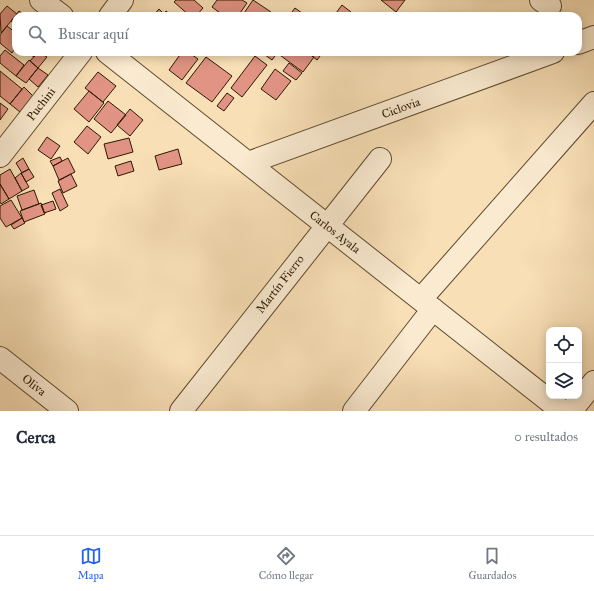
<!DOCTYPE html>
<html lang="es">
<meta charset="utf-8">
<style>
body{margin:0;font-family:"IM FELL Great Primer",serif;background:#f2f2f3;color:#1f2937}
.controls{position:absolute;right:12px;bottom:12px;display:grid;overflow:hidden;border-radius:8px;box-shadow:0 2px 10px #0003}
.controls button{width:36px;height:36px;display:grid;place-items:center;padding:0;border:0;border-bottom:1px solid #e0e1e3;background:#fff;color:#1f2937;font:20px sans-serif}
.list{margin:0;padding:0;list-style:none}
h2{display:flex;justify-content:space-between;align-items:center;height:52px;margin:0;padding:0 16px;font-size:17px}
h2 small{font-size:13px;font-weight:400;color:#747a83}
.icon{flex:none;width:22px;height:22px;fill:none;stroke:currentColor;stroke-width:2;stroke-linecap:round;stroke-linejoin:round}
.map{position:relative;flex:none;width:594px;height:411px;overflow:hidden}
.search{position:absolute;background:#fff;box-shadow:0 2px 10px #0003;left:12px;right:12px;top:12px;height:44px;display:flex;align-items:center;gap:10px;box-sizing:border-box;padding:0 14px;border-radius:12px;color:#747a83;font-size:15px}
.sheet{height:124px;background:#fff}
nav{display:flex;justify-content:space-around;align-items:center;box-sizing:border-box;height:56px;border-top:1px solid #e0e1e3;background:#fff;font-size:11px;color:#747a83}
nav a{display:grid;justify-items:center;gap:2px}
nav .on{color:#2563eb}
.map>svg:first-child{display:block}
.building{fill:#e29484;stroke:#2c1800}
.lines{fill:none;stroke-linecap:round;stroke-linejoin:round}
.minor-casing{stroke:#5f4a2e;stroke-width:24}
.minor{stroke:#faead0;stroke-width:22}
.labels{text-anchor:middle;dominant-baseline:central;stroke-width:3;stroke-linejoin:round;paint-order:stroke}
.street-label{font-size:12px;fill:#2c1800;stroke:#faead0}
</style>
<div class="map">
<svg width="594" height="411" viewBox="0 0 594 411">
<rect width="100%" height="100%" fill="#f8dfb6"/>
<filter id="stains"><feTurbulence type="fractalNoise" baseFrequency=".005" numOctaves="4"/><feColorMatrix values="0 0 0 0 .2 0 0 0 0 .09 0 0 0 0 .02 0 0 0 .5 -.17"/></filter>
<radialGradient id="worn" r=".72"><stop offset=".6" stop-color="#630" stop-opacity="0"/><stop offset="1" stop-color="#630" stop-opacity=".3"/></radialGradient>
<path class="building" d="M 176,0 L 194,0 L 203,8 L 196,16 L 190,16 L 174,2 Z
M 217,0 L 242,0 L 247,3 L 238,16 L 224,16 L 212,7 Z
M 253,0 L 271,12 L 268,16 L 242,16 Z
M 381,0 L 405,0 L 396,12 Z
M 342,5 L 356,16 L 340,16 L 336,13 Z
M 7,6 L 17,14 L 1,33 L 0,14 Z
M 295,8 L 306,16 L 289,16 Z
M 159,9 L 164,14 L 162,16 L 153,16 Z
M 19,11 L 26,16 L 16,16 L 16,25 L 11,21 Z
M 166,11 L 172,16 L 162,16 Z
M 7,26 L 16,33 L 16,47 L 12,53 L 0,43 L 0,35 Z
M 5,50 L 24,65 L 16,76 L 0,63 L 0,56 Z
M 27,52 L 38,52 L 34,57 Z
M 38,52 L 47,57 L 38,68 L 30,61 Z
M 182,52 L 188,52 L 198,59 L 182,80 L 169,70 Z
M 261,52 L 278,52 L 272,60 Z
M 278,52 L 307,52 L 314,57 L 303,72 L 277,53 Z
M 307,52 L 323,52 L 317,60 Z
M 255,56 L 267,65 L 242,97 L 231,88 Z
M 206,57 L 232,76 L 212,102 L 186,83 Z
M 29,60 L 38,68 L 26,83 L 16,76 Z
M 289,63 L 302,73 L 296,80 L 283,71 Z
M 38,68 L 48,75 L 38,87 L 29,79 Z
M 275,69 L 291,81 L 276,100 L 261,89 Z
M 0,71 L 22,89 L 10,104 L 0,96 Z
M 98,72 L 116,86 L 103,102 L 85,88 Z
M 24,87 L 33,96 L 20,112 L 10,104 Z
M 89,91 L 104,103 L 89,122 L 74,109 Z
M 227,93 L 234,98 L 224,111 L 217,106 Z
M 108,101 L 126,115 L 111,133 L 94,119 Z
M 0,103 L 8,109 L 0,120 Z
M 130,109 L 143,120 L 130,136 L 117,125 Z
M 87,126 L 101,137 L 88,154 L 74,142 Z
M 47,137 L 60,146 L 51,159 L 38,150 Z
M 129,138 L 133,152 L 108,159 L 104,144 Z
M 178,149 L 182,164 L 159,170 L 155,156 Z
M 60,157 L 62,161 L 53,166 L 50,161 Z
M 23,158 L 29,169 L 22,173 L 16,163 Z
M 68,158 L 75,172 L 59,180 L 53,166 Z
M 131,161 L 134,171 L 118,176 L 115,166 Z
M 10,169 L 22,191 L 9,199 L 0,184 L 0,175 Z
M 29,169 L 34,177 L 26,182 L 21,173 Z
M 21,173 L 29,187 L 22,191 L 15,178 Z
M 71,174 L 77,186 L 63,193 L 58,181 Z
M 0,184 L 9,199 L 1,204 L 0,202 Z
M 60,189 L 68,206 L 60,211 L 52,193 Z
M 34,190 L 39,204 L 22,210 L 17,196 Z
M 11,200 L 22,218 L 6,227 L 0,218 L 0,206 Z
M 53,201 L 56,209 L 44,213 L 41,205 Z
M 41,203 L 45,214 L 24,222 L 20,211 Z
M 22,218 L 25,223 L 14,229 L 11,225 Z"/>
<g class="lines">
<defs>
<path id="minor" d="M 41,0 L 62,16
M 541,0 L 550,6
M 110,16 L 122,0
M 578,43 L 594,37
M 107,52 L 562,411
M 0,156 L 81,52
M 248,163 L 553,52
M 421,299 L 594,103
M 0,358 L 67,411
M 181,411 L 380,159
M 354,411 L 433,309
M 571,411 L 594,382"/>
</defs>
<use href="#minor" class="minor-casing"/>
<use href="#minor" class="minor"/>
</g>
<g class="labels">
<g class="street-label">
<text transform="translate(41 104) rotate(-52)">Puchini</text>
<text transform="translate(401 108) rotate(-20)">Ciclovia</text>
<text transform="translate(335 232) rotate(38)">Carlos Ayala</text>
<text transform="translate(280 284) rotate(-52)">Martín Fierro</text>
<text transform="translate(34 385) rotate(38)">Oliva</text>
</g>
</g>
<rect width="100%" height="100%" filter="url(#stains)"/>
<rect width="100%" height="100%" fill="url(#worn)"/>
</svg>
<div class="controls">
<button><svg class="icon" aria-label="locate" viewBox="0 0 24 24"><circle cx="12" cy="12" r="6"/><path d="M12 2v4M12 18v4M2 12h4M18 12h4"/></svg></button>
<button><svg class="icon" aria-label="layers" viewBox="0 0 24 24"><path d="M12 4l9 5-9 5-9-5zM3 14l9 5 9-5"/></svg></button>
</div>
<div class="search"><svg class="icon" aria-label="search" viewBox="0 0 24 24"><circle cx="10" cy="10" r="6"/><path d="M15 15l6 6"/></svg>Buscar aquí</div>
</div>
<section class="sheet">
<h2>Cerca<small>0 resultados</small></h2>
<ul class="list">
</ul>
</section>
<nav>
<a class="on"><svg class="icon" aria-label="map" viewBox="0 0 24 24"><path d="M3 6l6-2 6 2 6-2v14l-6 2-6-2-6 2zM9 4v14M15 6v14"/></svg>Mapa</a>
<a><svg class="icon" aria-label="directions" viewBox="0 0 24 24"><path d="M12 3l9 9-9 9-9-9zM9 14v-3h6M13 9l2 2-2 2"/></svg>Cómo llegar</a>
<a><svg class="icon" aria-label="saved" viewBox="0 0 24 24"><path d="M7 4h10v16l-5-4-5 4z"/></svg>Guardados</a>
</nav>
